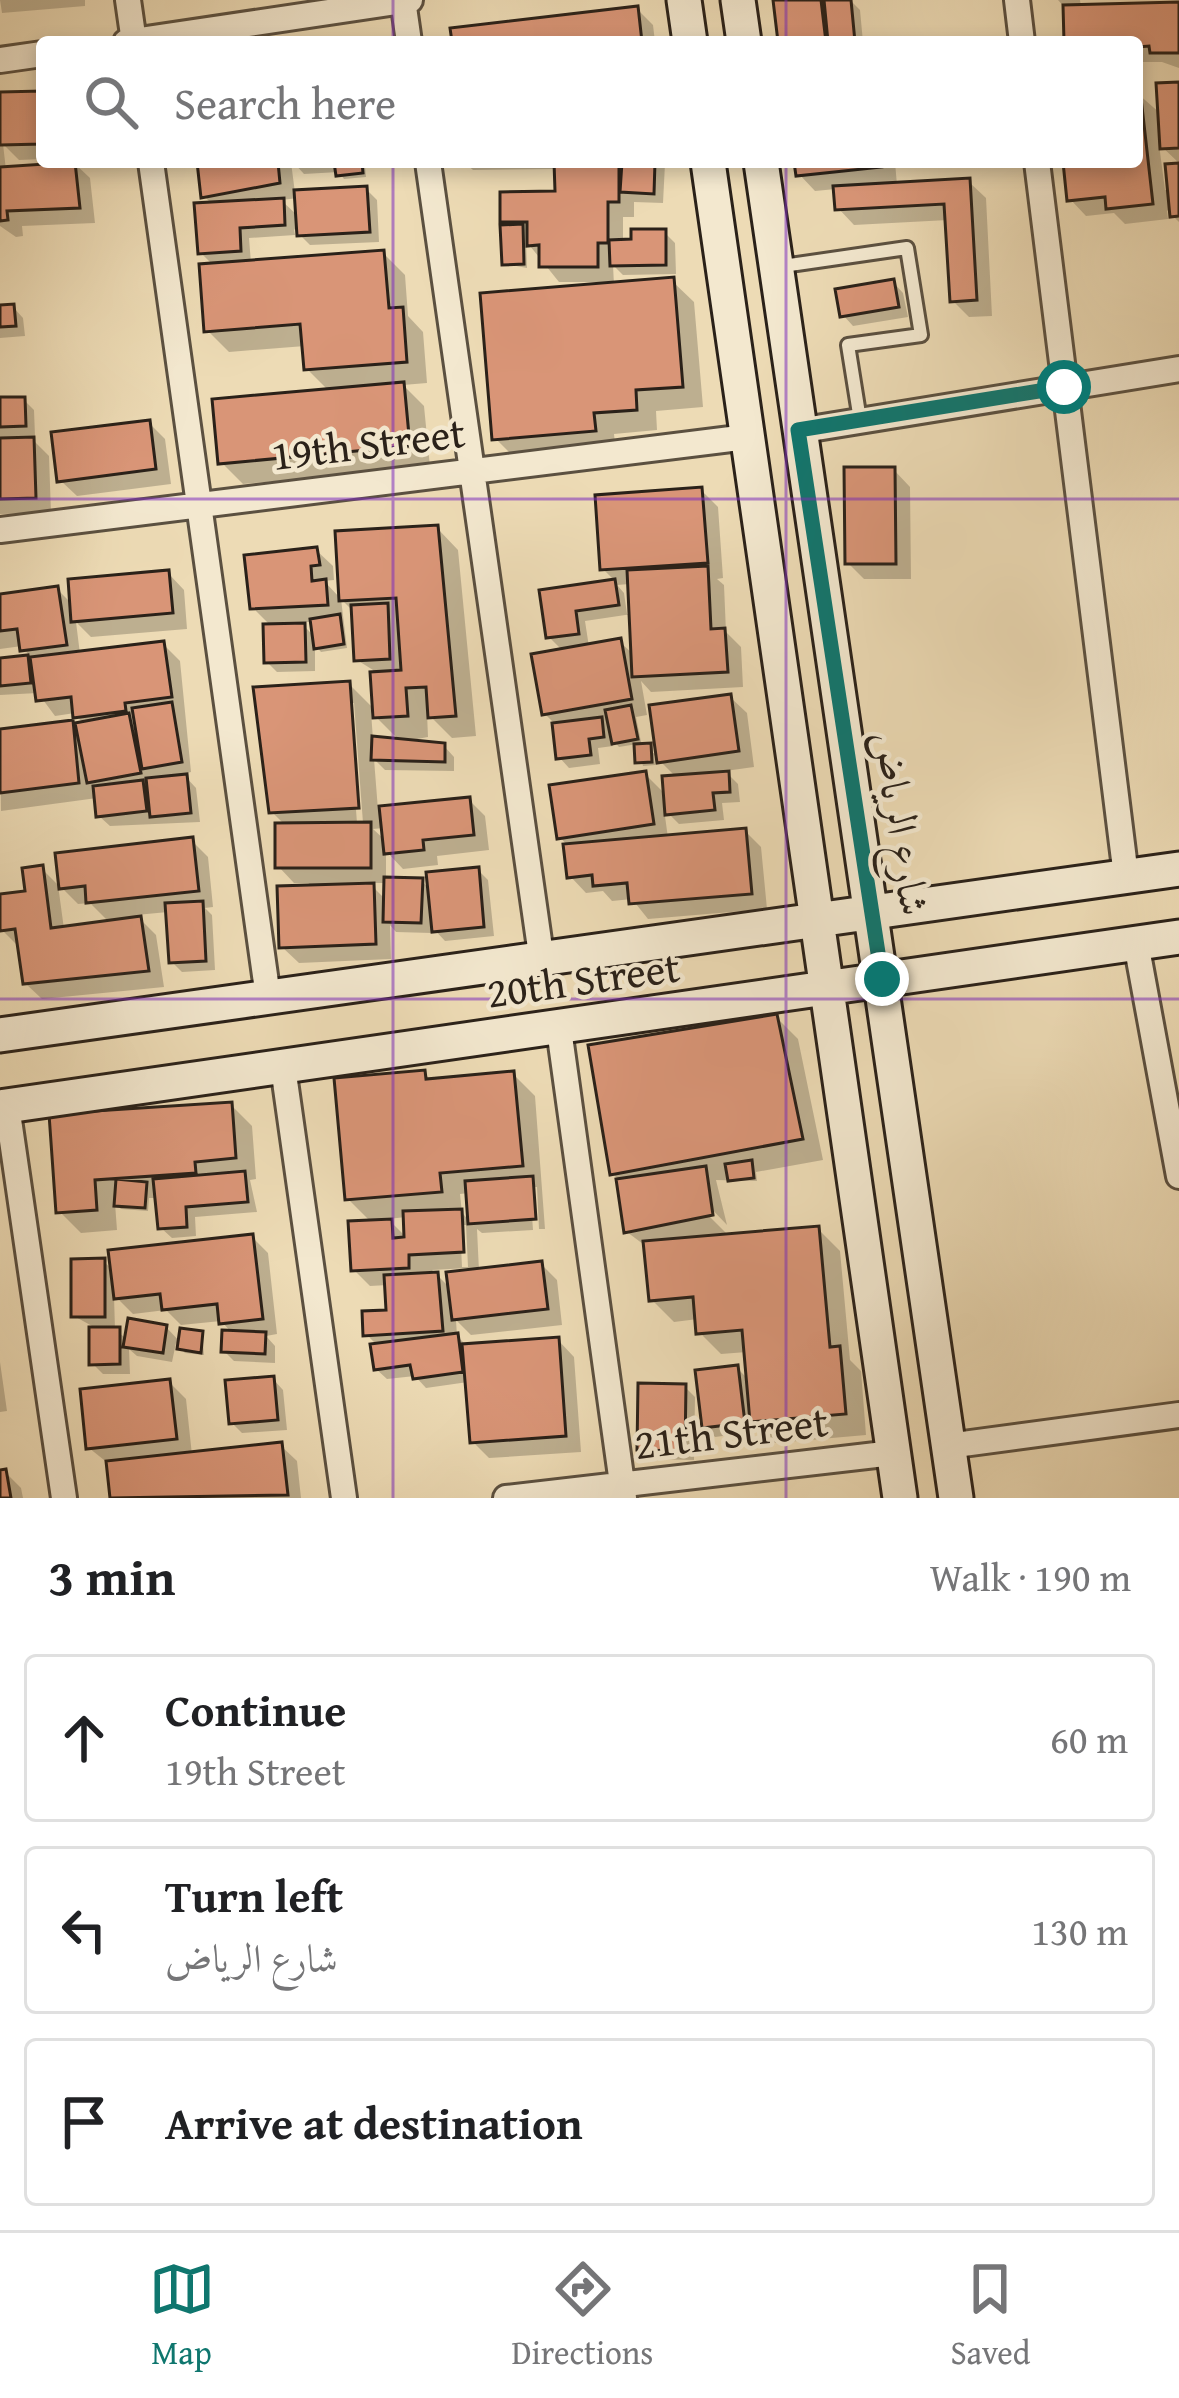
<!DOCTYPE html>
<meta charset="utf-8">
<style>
body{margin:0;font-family:"Gentium Book Plus",Amiri,serif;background:#f6f6f6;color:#202124}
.stop{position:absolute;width:36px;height:36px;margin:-27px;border:9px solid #0f766e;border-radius:50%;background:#fff}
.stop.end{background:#0f766e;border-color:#fff;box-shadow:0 3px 12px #0008}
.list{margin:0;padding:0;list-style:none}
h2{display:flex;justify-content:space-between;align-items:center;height:156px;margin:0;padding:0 48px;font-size:51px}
h2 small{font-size:39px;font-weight:400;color:#757577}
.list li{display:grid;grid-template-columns:78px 1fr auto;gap:36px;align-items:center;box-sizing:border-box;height:168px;margin:0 24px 24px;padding:0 24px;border:3px solid #e0e0e0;border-radius:12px}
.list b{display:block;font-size:45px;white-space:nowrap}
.list p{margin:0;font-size:39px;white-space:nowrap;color:#757577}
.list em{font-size:39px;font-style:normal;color:#757577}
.icon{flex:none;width:66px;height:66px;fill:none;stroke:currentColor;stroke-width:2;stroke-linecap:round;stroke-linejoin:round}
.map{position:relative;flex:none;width:1179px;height:1498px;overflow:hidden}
.search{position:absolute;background:#fff;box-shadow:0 6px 18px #0003;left:36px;right:36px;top:36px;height:132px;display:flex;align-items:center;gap:30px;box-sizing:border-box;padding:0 42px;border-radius:12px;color:#757577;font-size:45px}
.sheet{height:732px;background:#fff}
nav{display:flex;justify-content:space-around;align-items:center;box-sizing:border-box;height:168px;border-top:3px solid #e0e0e0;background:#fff;font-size:33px;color:#757577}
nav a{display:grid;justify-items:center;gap:6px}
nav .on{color:#0f766e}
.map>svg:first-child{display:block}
.shadow{fill:#0003;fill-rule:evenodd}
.building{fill:#d99577;stroke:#2a2119;stroke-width:3}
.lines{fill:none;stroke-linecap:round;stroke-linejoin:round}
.lane-casing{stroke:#5b5040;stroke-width:18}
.street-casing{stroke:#5b5040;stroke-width:30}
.secondary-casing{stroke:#2a2119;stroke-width:39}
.lane{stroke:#f3e8cf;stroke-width:12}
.street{stroke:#f3e8cf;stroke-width:24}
.secondary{stroke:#f3e8cf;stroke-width:33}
.route{stroke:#0f766e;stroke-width:15}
.grid{fill:none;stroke:#7b2cbf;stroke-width:3;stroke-opacity:0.55}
.labels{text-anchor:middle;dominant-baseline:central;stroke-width:9;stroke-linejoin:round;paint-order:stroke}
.street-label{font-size:42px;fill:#2a2119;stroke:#f3e8cf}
</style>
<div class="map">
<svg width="1179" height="1498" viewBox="0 0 1179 1498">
<rect width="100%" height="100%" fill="#eddbb5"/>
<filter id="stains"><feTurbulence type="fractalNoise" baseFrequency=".00167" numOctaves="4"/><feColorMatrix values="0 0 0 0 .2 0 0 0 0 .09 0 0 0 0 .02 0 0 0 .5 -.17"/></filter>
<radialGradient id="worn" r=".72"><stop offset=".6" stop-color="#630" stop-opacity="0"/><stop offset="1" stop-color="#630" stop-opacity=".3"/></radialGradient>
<path class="shadow" d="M 0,0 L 85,0 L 85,6 L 2,13 Z
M 776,0 L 850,0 L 860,10 L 863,42 L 781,42 Z
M 1080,0 L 1081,7 L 1179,5 L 1179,68 L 1162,62 L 1137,62 L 1137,42 L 1067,42 L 1066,9 L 1058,0 Z
M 637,9 L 653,25 L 655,42 L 455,42 Z
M 1179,85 L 1179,163 L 1159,144 L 1165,190 L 1170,190 L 1179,166 L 1179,222 L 1167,210 L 1168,219 L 1125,224 L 1114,213 L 1086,216 L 1070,199 L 1066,162 L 1137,162 L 1137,93 L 1161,114 Z
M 42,94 L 42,159 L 19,160 L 3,144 L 6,170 L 73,162 L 90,178 L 95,223 L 22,226 L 23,236 L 16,237 L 0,226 L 0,116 Z
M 200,162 L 291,162 L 295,193 L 366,189 L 377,200 L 379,242 L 310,245 L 294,229 L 295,235 L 249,238 L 251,263 L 383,253 L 405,275 L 408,316 L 423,332 L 427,383 L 403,385 L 424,406 L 430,467 L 243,484 L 221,462 L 329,391 L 307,369 L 305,346 L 229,352 L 207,330 L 214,266 L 201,253 L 213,205 L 204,196 ZM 298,198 L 299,217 L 281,200 Z
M 293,162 L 386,162 L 386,165 L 365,165 L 366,177 L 344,179 L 339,172 L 304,174 Z
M 464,162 L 665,164 L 663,203 L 634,202 L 634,217 L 623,217 L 623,243 L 664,232 L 675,243 L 676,274 L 623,275 L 613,265 L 614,285 L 672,281 L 694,302 L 703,407 L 656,411 L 657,430 L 614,434 L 616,452 L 517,460 L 495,438 L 598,282 L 559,282 L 526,241 L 527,268 L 505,264 L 510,227 L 503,221 L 558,194 L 557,169 L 473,170 Z
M 797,162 L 895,162 L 897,185 L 969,182 L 986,198 L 992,316 L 969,317 L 953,301 L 948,220 L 854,225 L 838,208 L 836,189 L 815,191 L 799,174 Z
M 893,282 L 903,293 L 908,317 L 853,326 L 843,315 Z
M 13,307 L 23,318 L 25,336 L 0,338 L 0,308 Z
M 0,400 L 24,400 L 34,410 L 35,436 L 29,436 L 49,456 L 51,513 L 0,514 Z
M 149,423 L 165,439 L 171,484 L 77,496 L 60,480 Z
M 894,470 L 910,487 L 911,579 L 864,579 L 848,563 Z
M 701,490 L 718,507 L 723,578 L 717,579 L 724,585 L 726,632 L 741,647 L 743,687 L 651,692 L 641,681 L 647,715 L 636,717 L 642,747 L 659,756 L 730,697 L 747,713 L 754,767 L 725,771 L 738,784 L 740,802 L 722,803 L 724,820 L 679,824 L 664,809 L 668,838 L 745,831 L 761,847 L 767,909 L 648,919 L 632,899 L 612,901 L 603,891 L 586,893 L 570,876 L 566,844 L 560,837 L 645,774 L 667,796 L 677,778 L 654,755 L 655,765 L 643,766 L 637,744 L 619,747 L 613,740 L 613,746 L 598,748 L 600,764 L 569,768 L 559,757 L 555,724 L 545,714 L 563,651 L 549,637 L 542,592 L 616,582 L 603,569 ZM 630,584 L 632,614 L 627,614 L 624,593 L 617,585 ZM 632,614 L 634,655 L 620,642 L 589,647 L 585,621 Z
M 437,528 L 458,550 L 476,736 L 452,738 L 427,713 L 428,737 L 401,742 L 444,746 L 454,757 L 454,771 L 385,770 L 374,759 L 378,810 L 469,800 L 485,816 L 489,850 L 437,856 L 438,865 L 403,869 L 386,851 L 386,880 L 421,880 L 430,890 L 478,870 L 488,880 L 494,936 L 445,941 L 431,926 L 431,933 L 396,932 L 390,925 L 391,959 L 299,963 L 282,947 L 309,883 L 294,883 L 278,866 L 286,826 L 272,812 L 349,684 L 375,710 L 373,670 L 357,660 L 354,612 L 342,600 ZM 348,703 L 354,703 L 363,823 L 357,823 ZM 371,712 L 401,742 L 373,739 ZM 384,828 L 386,841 L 373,829 ZM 369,883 L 387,883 L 386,900 Z
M 316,550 L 333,566 L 334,580 L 324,581 L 341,599 L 347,648 L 321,652 L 315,645 L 315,671 L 277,672 L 267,662 L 272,627 L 253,608 ZM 300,622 L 313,622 L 315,638 L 308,630 Z
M 168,573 L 184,590 L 187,629 L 91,637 L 76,622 L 80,654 L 163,644 L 180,661 L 191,772 L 183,774 L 196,788 L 200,822 L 110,826 L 99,816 L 97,798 L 1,811 L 0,732 L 83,724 L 75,713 L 55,716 L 38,693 L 0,695 L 0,661 L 31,658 L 22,646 L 0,649 L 0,597 L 57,589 L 73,605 Z
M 192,841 L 208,857 L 213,907 L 205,908 L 212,915 L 215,970 L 182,972 L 172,962 L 168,912 L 136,915 L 156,935 L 164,987 L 42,999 L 25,983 L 18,946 L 2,930 L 0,897 L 28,893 L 41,868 L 58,885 L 64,929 L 110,923 L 90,903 L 78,904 L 62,888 Z
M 776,1017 L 798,1039 L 823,1160 L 756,1172 L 757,1181 L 716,1180 L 727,1225 L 705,1202 L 700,1207 L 728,1235 L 818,1229 L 840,1251 L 850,1360 L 861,1371 L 866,1435 L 775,1443 L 753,1421 L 754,1432 L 715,1437 L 704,1426 L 737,1368 L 749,1380 L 747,1352 L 721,1354 L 699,1332 L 698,1319 L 674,1322 L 652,1300 L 647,1247 L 627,1232 L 619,1180 L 613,1174 Z
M 424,1073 L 432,1081 L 513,1074 L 535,1096 L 545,1229 L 539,1229 L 537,1187 L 530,1187 L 533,1230 L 482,1233 L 477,1229 L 479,1271 L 541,1264 L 557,1280 L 562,1325 L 471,1335 L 456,1320 L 457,1336 L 468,1347 L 558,1340 L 574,1357 L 581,1452 L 489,1458 L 473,1442 L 468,1382 L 426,1388 L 415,1376 L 387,1379 L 376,1369 L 378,1346 L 366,1334 L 389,1312 L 388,1285 L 370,1286 L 354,1270 L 372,1223 L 348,1199 ZM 469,1193 L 471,1222 L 462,1213 L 460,1194 ZM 406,1217 L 407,1238 L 388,1219 ZM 460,1225 L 466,1225 L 468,1267 L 462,1267 ZM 468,1268 L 451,1289 L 432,1270 Z
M 231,1105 L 252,1126 L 256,1179 L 250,1180 L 257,1212 L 195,1217 L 196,1236 L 172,1238 L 161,1228 L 158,1198 L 149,1198 L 148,1211 L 121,1209 L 115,1203 L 117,1230 L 81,1233 L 59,1211 L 52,1117 Z
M 252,1237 L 268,1253 L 277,1334 L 266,1336 L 275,1346 L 275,1363 L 234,1361 L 224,1351 L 233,1334 L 221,1321 L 181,1325 L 166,1310 L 133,1314 L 114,1295 L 115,1330 L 127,1339 L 166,1327 L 181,1343 L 202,1334 L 204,1355 L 185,1353 L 176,1343 L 172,1362 L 137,1356 L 129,1349 L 130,1374 L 103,1374 L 92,1363 L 92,1326 L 74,1316 L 103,1261 L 114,1271 Z
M 0,1362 L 7,1411 L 0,1412 Z
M 273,1379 L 283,1390 L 287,1430 L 242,1433 L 232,1423 Z
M 169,1382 L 186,1399 L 192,1455 L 280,1445 L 297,1461 L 301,1498 L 113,1498 L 109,1464 L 89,1448 Z
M 685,1387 L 695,1397 L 694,1460 L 651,1459 L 640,1449 Z
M 5,1472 L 21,1488 L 23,1498 L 0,1498 L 0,1473 Z"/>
<path class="building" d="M 773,0 L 821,0 L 826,42 L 778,42 Z
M 824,0 L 851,0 L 855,42 L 828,42 Z
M 1179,2 L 1179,53 L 1150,53 L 1149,46 L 1137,47 L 1137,42 L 1064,42 L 1063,5 Z
M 638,6 L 642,42 L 452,42 L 450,28 Z
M 1179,82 L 1179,148 L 1160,149 L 1156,83 Z
M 1140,89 L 1153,204 L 1106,209 L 1105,197 L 1067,201 L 1063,162 L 1137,162 Z
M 42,91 L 42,144 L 0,145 L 0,92 Z
M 75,162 L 80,208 L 7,211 L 8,220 L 0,221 L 0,167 Z
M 197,162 L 278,162 L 280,183 L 201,198 Z
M 334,162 L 362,162 L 363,173 L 336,176 Z
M 554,162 L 619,162 L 619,202 L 608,202 L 608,243 L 598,243 L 598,267 L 539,267 L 539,245 L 527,246 L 527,222 L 500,222 L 500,192 L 555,191 Z
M 622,162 L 655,162 L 654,194 L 620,192 Z
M 794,162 L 882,162 L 882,167 L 796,176 Z
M 1179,163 L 1179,216 L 1170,217 L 1165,164 Z
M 970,178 L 977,300 L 950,302 L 944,204 L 835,210 L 833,186 Z
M 367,186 L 370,232 L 297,236 L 294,190 Z
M 284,198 L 285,225 L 240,228 L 241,251 L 198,254 L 194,203 Z
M 523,224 L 524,264 L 502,265 L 500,225 Z
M 631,229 L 666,229 L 666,265 L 610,266 L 609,240 L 631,239 Z
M 384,250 L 389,308 L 403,307 L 407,362 L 304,370 L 300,324 L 204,332 L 199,264 Z
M 674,277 L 683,387 L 636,390 L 637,410 L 594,413 L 596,431 L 492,440 L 480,293 Z
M 894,279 L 899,307 L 840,317 L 835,289 Z
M 14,304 L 16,326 L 0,327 L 0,305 Z
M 404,382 L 410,446 L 218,464 L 212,399 Z
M 0,397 L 25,397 L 26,426 L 0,427 Z
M 150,420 L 156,469 L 57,482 L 51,432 Z
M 34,437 L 36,498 L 0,499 L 0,438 Z
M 844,467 L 895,467 L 896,564 L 845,564 Z
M 702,487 L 708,563 L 600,570 L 595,495 Z
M 438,525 L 456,716 L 428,718 L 426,687 L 406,688 L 408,716 L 373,718 L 370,672 L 401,670 L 396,598 L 339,601 L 335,531 Z
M 317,547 L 320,565 L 311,566 L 312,581 L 326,579 L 328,605 L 250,609 L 244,555 Z
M 708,566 L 711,629 L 725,628 L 728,672 L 632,677 L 627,570 Z
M 169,570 L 173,613 L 71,622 L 68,579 Z
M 615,579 L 619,605 L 576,611 L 579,634 L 546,638 L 539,590 Z
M 58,586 L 67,645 L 20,651 L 17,629 L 0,631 L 0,594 Z
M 388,603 L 390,659 L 354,661 L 351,605 Z
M 340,614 L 344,644 L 314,649 L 310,619 Z
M 305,623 L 306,662 L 264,663 L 263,624 Z
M 621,638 L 632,699 L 542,715 L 531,654 Z
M 164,641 L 172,697 L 125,703 L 126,711 L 73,718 L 71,697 L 36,701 L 30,657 Z
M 28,655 L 31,683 L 0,686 L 0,658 Z
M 350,681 L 359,808 L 269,813 L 253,687 Z
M 731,694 L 739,751 L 657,763 L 649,705 Z
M 172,702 L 182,762 L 142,769 L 132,708 Z
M 631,705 L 638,739 L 612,744 L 605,710 Z
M 129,713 L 141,773 L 87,783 L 75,723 Z
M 602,717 L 604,737 L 589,739 L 591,755 L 556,759 L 552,723 Z
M 73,720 L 79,783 L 0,793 L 0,729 Z
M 372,736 L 445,743 L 445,762 L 371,760 Z
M 651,743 L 652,762 L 635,763 L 634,744 Z
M 646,771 L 654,824 L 557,839 L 549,785 Z
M 729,771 L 730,792 L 713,793 L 715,810 L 665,815 L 662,776 Z
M 187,774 L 191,813 L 150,817 L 146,778 Z
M 143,780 L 147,811 L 96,817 L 93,786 Z
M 470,797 L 474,835 L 423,840 L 424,850 L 384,854 L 379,806 Z
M 371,822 L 371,868 L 275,868 L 275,823 Z
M 746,828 L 752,894 L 629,904 L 627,883 L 593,886 L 592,875 L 567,878 L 563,844 Z
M 193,837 L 199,891 L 86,903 L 85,886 L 59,889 L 55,853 Z
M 43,865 L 51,928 L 141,916 L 149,971 L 23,984 L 15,929 L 0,931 L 0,894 L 25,891 L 22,868 Z
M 479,867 L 484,927 L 432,932 L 426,872 Z
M 384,877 L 423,878 L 421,923 L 383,922 Z
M 374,883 L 376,944 L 279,948 L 277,886 Z
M 203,901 L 206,961 L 169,963 L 165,903 Z
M 777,1014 L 803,1139 L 610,1175 L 588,1045 Z
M 425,1070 L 426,1079 L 514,1071 L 523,1166 L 440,1173 L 442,1192 L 345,1200 L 334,1078 Z
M 232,1102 L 236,1158 L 195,1162 L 196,1173 L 95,1180 L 97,1210 L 56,1213 L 49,1114 Z
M 752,1160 L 754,1178 L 728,1181 L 725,1164 Z
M 706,1166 L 713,1215 L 624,1233 L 616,1179 Z
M 245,1171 L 248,1202 L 186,1207 L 187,1227 L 158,1229 L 153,1179 Z
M 533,1176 L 536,1219 L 468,1224 L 465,1181 Z
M 116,1179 L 147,1182 L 145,1208 L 114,1206 Z
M 462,1209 L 464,1252 L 409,1255 L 409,1268 L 351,1271 L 348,1221 L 392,1219 L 393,1238 L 404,1237 L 403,1211 Z
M 819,1226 L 830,1347 L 840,1346 L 846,1414 L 750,1422 L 742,1330 L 696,1334 L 693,1297 L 649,1301 L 643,1241 Z
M 253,1234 L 263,1319 L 219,1324 L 217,1304 L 162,1310 L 160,1294 L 114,1299 L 108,1250 Z
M 105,1258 L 105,1317 L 71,1317 L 71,1259 Z
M 542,1261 L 548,1309 L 452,1320 L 446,1272 Z
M 438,1272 L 443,1331 L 363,1336 L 362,1311 L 386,1310 L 384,1275 Z
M 128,1318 L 167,1325 L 163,1353 L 123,1347 Z
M 89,1327 L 120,1327 L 120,1364 L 89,1365 Z
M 180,1328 L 203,1331 L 201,1353 L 177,1349 Z
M 222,1330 L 266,1332 L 265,1354 L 221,1352 Z
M 458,1333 L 463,1372 L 413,1379 L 410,1365 L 374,1370 L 370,1344 Z
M 559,1337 L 566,1436 L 470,1443 L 462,1344 Z
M 738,1365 L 745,1423 L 702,1428 L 695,1370 Z
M 274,1376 L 278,1420 L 229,1424 L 225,1380 Z
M 170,1379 L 177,1439 L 86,1449 L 80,1389 Z
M 638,1383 L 686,1384 L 685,1451 L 637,1450 Z
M 282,1442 L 288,1495 L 110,1498 L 106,1461 Z
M 6,1469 L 11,1498 L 0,1498 L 0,1470 Z"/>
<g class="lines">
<defs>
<path id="lane" d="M 776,267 L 907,248 L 921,335 L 848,345 L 860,420"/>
<path id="street" d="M 128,0 L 134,42
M 403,0 L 409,42
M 1017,0 L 1022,42
M 126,42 L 410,0
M 0,60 L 42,54
M 151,162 L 268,997
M 428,162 L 542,962
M 1037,162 L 1126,876
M 798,431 L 1179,369
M 0,530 L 747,437
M 1136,943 L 1179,1176
M 559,1029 L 624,1498
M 283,1067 L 344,1498
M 7,1106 L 64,1498
M 948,1446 L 1179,1415
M 506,1498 L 893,1453"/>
<path id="secondary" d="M 684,0 L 690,42
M 738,0 L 744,42
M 708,162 L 900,1498
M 761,162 L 956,1498
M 0,1035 L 1179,869
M 0,1107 L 1179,937"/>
</defs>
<use href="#lane" class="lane-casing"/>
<use href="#street" class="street-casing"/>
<use href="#secondary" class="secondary-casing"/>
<use href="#lane" class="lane"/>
<use href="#street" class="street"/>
<use href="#secondary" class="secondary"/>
</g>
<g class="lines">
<path class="route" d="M 882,979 L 798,430 L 1064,387"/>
</g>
<path class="grid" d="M 393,0 L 393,42M 786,0 L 786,42M 393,162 L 393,1498M 786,162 L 786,1498M 0,499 L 1179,499M 0,999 L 1179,999"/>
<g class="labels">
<g class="street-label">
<text transform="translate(368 443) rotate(-7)">19th Street</text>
<text transform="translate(902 823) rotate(81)">شارع الرياض</text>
<text transform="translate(583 979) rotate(-8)">20th Street</text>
<text transform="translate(731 1432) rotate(-7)">21th Street</text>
</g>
</g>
<rect width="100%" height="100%" filter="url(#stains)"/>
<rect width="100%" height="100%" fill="url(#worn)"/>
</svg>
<div class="stop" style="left:1064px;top:387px"></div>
<div class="stop end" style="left:882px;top:979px"></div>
<div class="search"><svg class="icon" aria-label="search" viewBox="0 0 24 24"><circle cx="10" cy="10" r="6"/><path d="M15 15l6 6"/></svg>Search here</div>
</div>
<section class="sheet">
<h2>3 min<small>Walk · 190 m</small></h2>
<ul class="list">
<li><svg class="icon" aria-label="ahead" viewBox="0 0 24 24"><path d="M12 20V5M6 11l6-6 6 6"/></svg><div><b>Continue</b><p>19th Street</p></div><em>60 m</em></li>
<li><svg class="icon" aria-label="left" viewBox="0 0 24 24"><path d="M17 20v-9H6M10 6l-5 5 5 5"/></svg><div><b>Turn left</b><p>شارع الرياض</p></div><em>130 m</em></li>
<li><svg class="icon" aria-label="arrive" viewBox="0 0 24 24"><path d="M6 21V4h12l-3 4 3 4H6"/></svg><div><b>Arrive at destination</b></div></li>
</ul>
</section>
<nav>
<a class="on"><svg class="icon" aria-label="map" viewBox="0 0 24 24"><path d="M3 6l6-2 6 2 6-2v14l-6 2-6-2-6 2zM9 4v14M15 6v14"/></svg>Map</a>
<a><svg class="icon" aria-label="directions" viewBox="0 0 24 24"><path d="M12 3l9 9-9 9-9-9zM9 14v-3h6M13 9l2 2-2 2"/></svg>Directions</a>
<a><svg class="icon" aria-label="saved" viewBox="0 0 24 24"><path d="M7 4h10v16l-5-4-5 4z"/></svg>Saved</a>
</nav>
